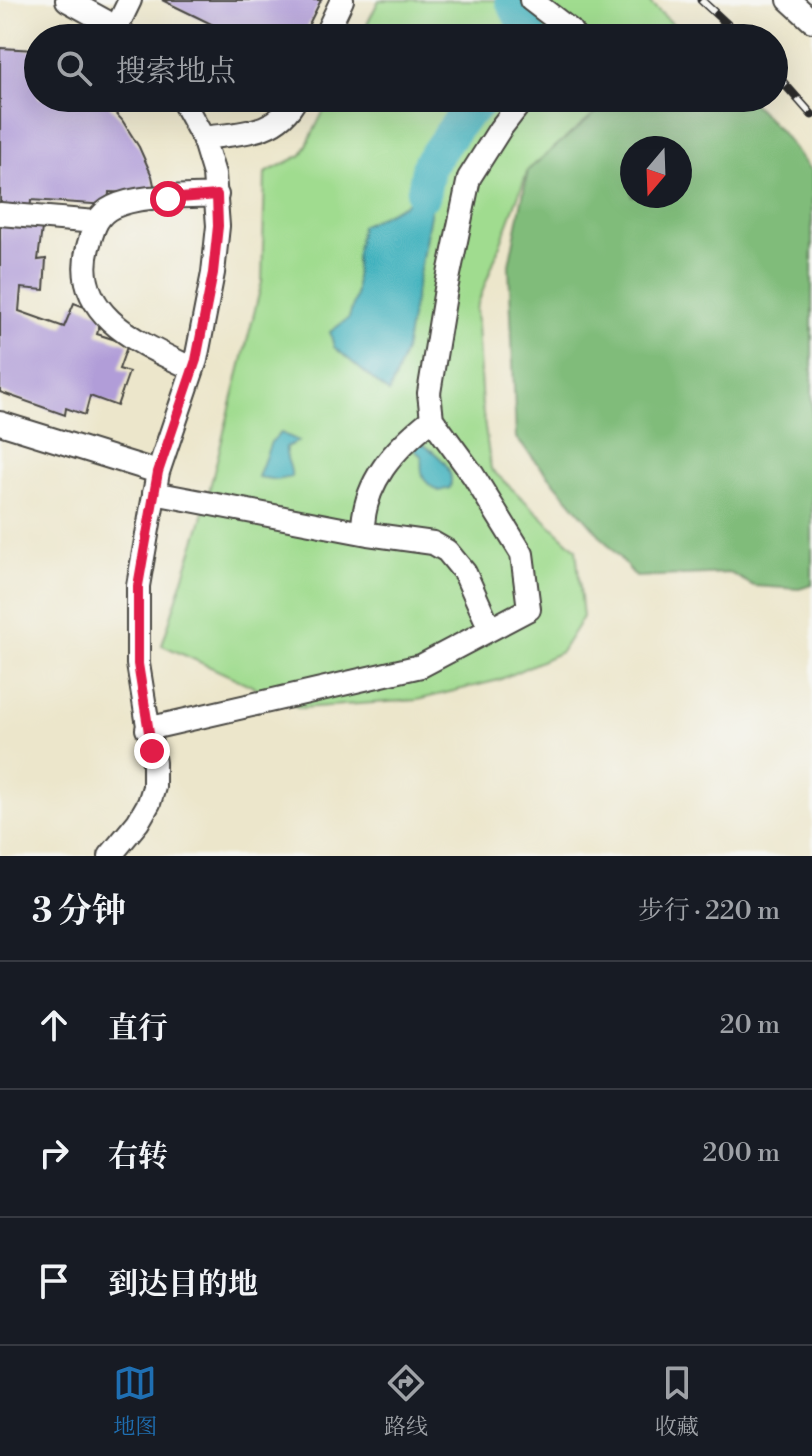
<!DOCTYPE html>
<html lang="zh">
<meta charset="utf-8">
<style>
body{margin:0;font-family:"Libre Bodoni","Noto Serif SC",serif;background:#242831;color:#f1f3f6}
.compass{position:absolute;left:620px;top:136px;width:72px;height:72px;border-radius:50%;background:#171b24;box-shadow:0 8px 32px #0002;rotate:199deg}
.stop{position:absolute;width:24px;height:24px;margin:-18px;border:6px solid #e11d48;border-radius:50%;background:#fff}
.stop.end{background:#e11d48;border-color:#fff;box-shadow:0 2px 8px #0008}
.list{margin:0;padding:0;list-style:none}
h2{display:flex;justify-content:space-between;align-items:center;height:104px;margin:0;padding:0 32px;font-size:34px}
h2 small{font-size:26px;font-weight:400;color:#9ea1a6}
.list li{display:grid;grid-template-columns:52px 1fr auto;gap:24px;align-items:center;box-sizing:border-box;height:128px;padding:0 32px;border-top:2px solid #363941}
.list b{display:block;font-size:30px;white-space:nowrap}
.list em{font-size:26px;font-style:normal;color:#9ea1a6}
.icon{flex:none;width:44px;height:44px;fill:none;stroke:currentColor;stroke-width:2;stroke-linecap:round;stroke-linejoin:round}
.map{position:relative;flex:none;width:812px;height:856px;overflow:hidden}
.search{position:absolute;background:#171b24;box-shadow:0 8px 32px #0002;left:24px;right:24px;top:24px;height:88px;display:flex;align-items:center;gap:20px;box-sizing:border-box;padding:0 28px;border-radius:44px;color:#9ea1a6;font-size:30px}
.sheet{height:488px;background:#171b24}
nav{display:flex;justify-content:space-around;align-items:center;box-sizing:border-box;height:112px;border-top:2px solid #363941;background:#171b24;font-size:22px;color:#9ea1a6}
nav a{display:grid;justify-items:center;gap:4px}
nav .on{color:#1f6fb2}
.map>svg:first-child{display:block}
.green{fill:#a0dc8f;stroke:#66845d;stroke-width:2}
.forest{fill:#80bc7a;stroke:#567452;stroke-width:2;fill-rule:evenodd}
.water{fill:#43b2be;stroke:#376e74;stroke-width:2}
.lines{fill:none;stroke-linecap:round;stroke-linejoin:round}
.river{stroke:#43b2be;stroke-width:34}
.building{fill:#b19dd8}
.street-casing{stroke:#484743;stroke-width:26}
.street{stroke:#fff;stroke-width:22}
.rail-casing{stroke:#2b2b2b;stroke-width:9}
.rail{stroke:#f6f6f2;stroke-width:6;stroke-dasharray:18;stroke-linecap:butt}
.route{stroke:#e11d48;stroke-width:10}
</style>
<div class="map">
<svg width="812" height="856" viewBox="0 0 812 856">
<rect width="100%" height="100%" fill="#f6f6f2"/>
<filter id="ink" filterUnits="userSpaceOnUse"><feTurbulence type="fractalNoise" baseFrequency=".0125" numOctaves="2"/><feDisplacementMap in="SourceGraphic" scale="16" xChannelSelector="R" yChannelSelector="G"/><feConvolveMatrix kernelMatrix="1 2 1 2 8 2 1 2 1" color-interpolation-filters="sRGB"/></filter>
<filter id="wash" filterUnits="userSpaceOnUse"><feTurbulence type="fractalNoise" baseFrequency=".006" numOctaves="4" result="noise"/><feDisplacementMap in="SourceGraphic" scale="32" xChannelSelector="R" yChannelSelector="G"/><feGaussianBlur stdDeviation="1.8" result="paint"/><feColorMatrix in="noise" values="0 0 0 0 0 0 0 0 0 0 0 0 0 0 0 0 0 1.4 0 .05"/><feComposite in="paint" operator="in"/></filter>
<g filter="url(#wash)">
<rect width="100%" height="100%" fill="#ece6cb"/>
<path class="green" d="M 379,0 L 647,0 L 688,38 L 360,38 Z
M 330,98 L 613,98 L 528,170 L 476,309 L 482,407 L 491,469 L 576,549 L 583,617 L 561,652 L 499,680 L 417,700 L 300,708 L 162,645 L 202,519 L 262,282 L 265,173 L 302,155 Z"/>
<path class="forest" d="M 613,98 L 748,98 L 780,131 L 812,172 L 812,585 L 799,589 L 754,586 L 730,573 L 636,577 L 516,438 L 509,265 L 528,170 ZM 632,148 L 680,148 L 680,196 L 632,196 Z"/>
<path class="water" d="M 423,195 L 432,204 L 405,351 L 389,393 L 334,347 L 330,332 L 349,318 L 356,295 L 356,257 L 361,226 Z
M 281,433 L 299,441 L 286,447 C 284,459 293,467 291,477 L 277,480 L 258,477 L 271,442 Z
M 419,441 C 435,453 456,466 450,488 L 439,491 C 423,483 420,474 422,457 L 414,449 Z"/>
<g class="lines">
<path class="river" d="M 512,0 L 529,34 L 529,38
M 423,195 L 429,164 L 462,118 L 485,98"/>
</g>
<g id="blocks">
<path class="building" d="M 162,0 L 321,0 L 302,38 L 240,38 Z
M 0,48 L 35,50 L 34,54 L 38,56 L 38,98 L 102,98 L 122,120 L 139,147 L 152,176 L 156,194 L 109,192 L 108,205 L 31,200 L 29,227 L 42,228 L 38,260 L 46,259 L 44,290 L 21,288 L 19,311 L 64,327 L 74,303 L 103,314 L 97,334 L 128,344 L 119,369 L 129,372 L 117,406 L 90,396 L 85,415 L 66,408 L 65,415 L 0,392 Z"/>
</g>
</g>
<g filter="url(#ink)">
<use href="#blocks" fill-opacity="0" stroke="#484743" stroke-width="2"/>
<g class="lines">
<defs>
<path id="street" d="M 67,0 L 105,21 L 128,38
M 531,0 L 570,30 L 575,38
M 789,0 L 812,21
M 116,29 L 130,0
M 324,38 L 342,0
M 203,138 C 239,133 278,135 296,98
M 0,214 L 96,222
M 193,369 C 144,345 70,316 88,247 C 93,230 96,215 113,207 C 140,194 186,197 217,195
M 0,423 L 158,472
M 154,493 L 368,534 L 433,543 L 447,551 L 465,573 L 490,629
M 363,533 C 362,483 395,448 432,419
M 147,729 L 421,666 L 529,609 L 522,554 L 473,475 L 432,419 L 429,393 L 446,289 L 469,178 L 500,129 L 524,98
M 110,856 L 138,822 L 149,803 L 154,787 L 154,763 L 138,664 L 138,586 L 158,472 L 196,360 L 213,273 L 218,226 L 214,174 L 203,138 L 181,98"/>
</defs>
<use href="#street" class="street-casing"/>
<use href="#street" class="street"/>
<defs>
<path id="rail" d="M 701,0 L 742,38
M 774,72 L 812,115"/>
</defs>
<use href="#rail" class="rail-casing"/>
<use href="#rail" class="rail"/>
</g>
</g>
<g class="lines" filter="url(#ink)">
<path class="route" d="M 152,751 L 138,664 L 138,586 L 158,472 L 196,360 L 213,273 L 218,226 L 217,195 L 168,199"/>
</g>
</svg>
<svg class="compass" viewBox="-18 -18 36 36"><path d="M0-13l5 13h-10z" fill="#e53935"/><path d="M0 13l5-13h-10z" fill="#9ea1a6"/></svg>
<div class="stop" style="left:168px;top:199px"></div>
<div class="stop end" style="left:152px;top:751px"></div>
<div class="search"><svg class="icon" aria-label="search" viewBox="0 0 24 24"><circle cx="10" cy="10" r="6"/><path d="M15 15l6 6"/></svg>搜索地点</div>
</div>
<section class="sheet">
<h2>3 分钟<small>步行 · 220 m</small></h2>
<ul class="list">
<li><svg class="icon" aria-label="ahead" viewBox="0 0 24 24"><path d="M12 20V5M6 11l6-6 6 6"/></svg><div><b>直行</b></div><em>20 m</em></li>
<li><svg class="icon" aria-label="right" viewBox="0 0 24 24"><path d="M7 20v-9h11M14 6l5 5-5 5"/></svg><div><b>右转</b></div><em>200 m</em></li>
<li><svg class="icon" aria-label="arrive" viewBox="0 0 24 24"><path d="M6 21V4h12l-3 4 3 4H6"/></svg><div><b>到达目的地</b></div></li>
</ul>
</section>
<nav>
<a class="on"><svg class="icon" aria-label="map" viewBox="0 0 24 24"><path d="M3 6l6-2 6 2 6-2v14l-6 2-6-2-6 2zM9 4v14M15 6v14"/></svg>地图</a>
<a><svg class="icon" aria-label="directions" viewBox="0 0 24 24"><path d="M12 3l9 9-9 9-9-9zM9 14v-3h6M13 9l2 2-2 2"/></svg>路线</a>
<a><svg class="icon" aria-label="saved" viewBox="0 0 24 24"><path d="M7 4h10v16l-5-4-5 4z"/></svg>收藏</a>
</nav>
